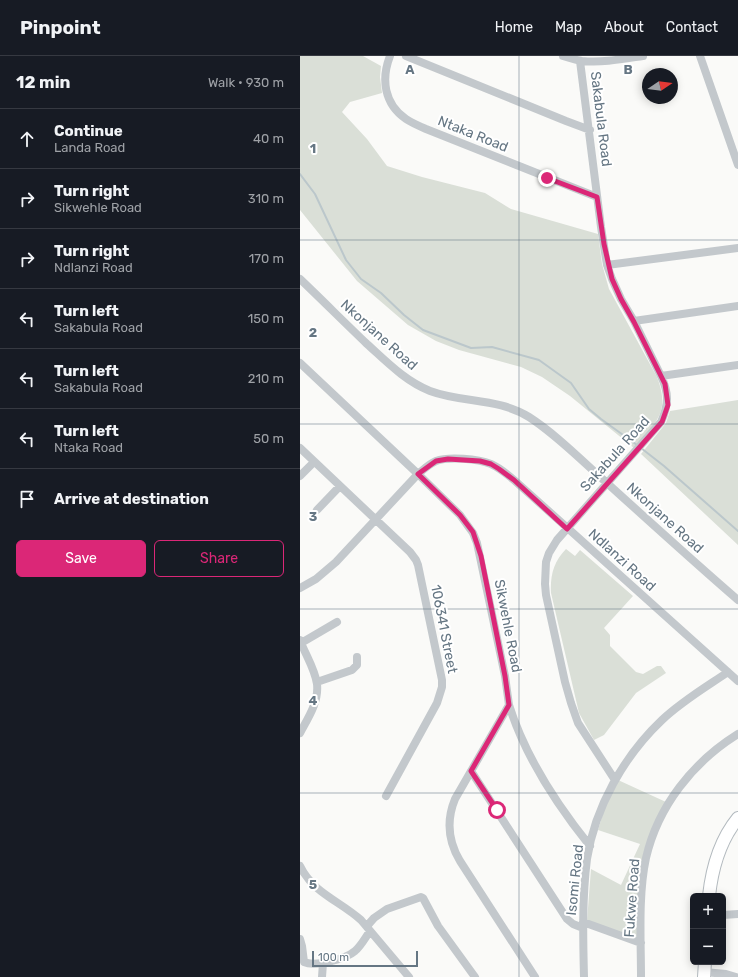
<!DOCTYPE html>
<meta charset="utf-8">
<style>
body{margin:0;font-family:Rubik,sans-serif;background:#242831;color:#f1f3f6}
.controls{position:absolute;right:12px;bottom:12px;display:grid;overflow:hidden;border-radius:6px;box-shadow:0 2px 10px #0003}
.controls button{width:36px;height:36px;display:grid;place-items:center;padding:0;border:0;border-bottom:1px solid #363941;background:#171b24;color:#f1f3f6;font:20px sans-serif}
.compass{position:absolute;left:342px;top:12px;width:36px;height:36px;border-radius:50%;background:#171b24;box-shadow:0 2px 10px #0003;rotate:77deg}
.scale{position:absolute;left:12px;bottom:10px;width:106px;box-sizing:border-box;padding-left:4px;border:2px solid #657683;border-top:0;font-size:11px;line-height:14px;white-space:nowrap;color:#657683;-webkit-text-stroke:3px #fff;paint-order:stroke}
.stop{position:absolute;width:12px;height:12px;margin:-9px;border:3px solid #db2777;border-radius:50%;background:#fff}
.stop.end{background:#db2777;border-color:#fff;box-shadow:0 1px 4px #0008}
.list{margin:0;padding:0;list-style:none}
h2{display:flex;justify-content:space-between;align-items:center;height:52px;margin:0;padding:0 16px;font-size:17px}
h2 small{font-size:13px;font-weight:400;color:#9ea1a6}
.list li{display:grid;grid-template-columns:26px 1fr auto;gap:12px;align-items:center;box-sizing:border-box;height:60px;padding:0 16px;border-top:1px solid #363941}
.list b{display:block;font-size:15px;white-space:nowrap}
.list p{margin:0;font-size:13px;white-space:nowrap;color:#9ea1a6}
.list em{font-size:13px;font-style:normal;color:#9ea1a6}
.actions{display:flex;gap:8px;padding:12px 16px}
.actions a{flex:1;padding:9px 0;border:1px solid #db2777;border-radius:6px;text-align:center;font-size:14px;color:#db2777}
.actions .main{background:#db2777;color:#fff}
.icon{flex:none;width:22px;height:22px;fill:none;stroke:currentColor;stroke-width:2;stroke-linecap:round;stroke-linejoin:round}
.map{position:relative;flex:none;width:438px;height:921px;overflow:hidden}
header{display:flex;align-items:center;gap:24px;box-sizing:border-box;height:56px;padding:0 20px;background:#171b24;border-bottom:1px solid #363941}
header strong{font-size:19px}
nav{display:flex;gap:22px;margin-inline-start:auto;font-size:14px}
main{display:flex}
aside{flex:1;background:#171b24}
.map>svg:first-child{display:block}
.green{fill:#dadfd7}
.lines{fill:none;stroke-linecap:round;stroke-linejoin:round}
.stream{stroke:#bbc7cb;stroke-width:2}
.secondary-casing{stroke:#b3babf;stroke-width:14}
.street{stroke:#c3c8cc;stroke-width:8}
.secondary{stroke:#fff;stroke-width:12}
.route{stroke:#db2777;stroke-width:5}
.grid{fill:none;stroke:#657683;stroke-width:1;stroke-opacity:0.55}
.labels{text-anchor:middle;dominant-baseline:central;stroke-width:4;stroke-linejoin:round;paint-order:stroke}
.street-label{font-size:14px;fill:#657683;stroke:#fff}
.grid-label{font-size:13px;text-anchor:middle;font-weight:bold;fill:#657683;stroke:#fff;stroke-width:4;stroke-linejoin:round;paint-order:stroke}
</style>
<header>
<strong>Pinpoint</strong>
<nav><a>Home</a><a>Map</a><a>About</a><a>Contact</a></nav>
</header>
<main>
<aside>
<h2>12 min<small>Walk · 930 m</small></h2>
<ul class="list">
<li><svg class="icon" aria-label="ahead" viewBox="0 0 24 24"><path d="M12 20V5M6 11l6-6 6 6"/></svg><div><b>Continue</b><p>Landa Road</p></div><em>40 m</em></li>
<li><svg class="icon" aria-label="right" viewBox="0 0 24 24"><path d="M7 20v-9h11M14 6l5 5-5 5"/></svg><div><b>Turn right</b><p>Sikwehle Road</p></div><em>310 m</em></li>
<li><svg class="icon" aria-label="right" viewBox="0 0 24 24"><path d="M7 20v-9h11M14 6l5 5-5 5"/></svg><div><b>Turn right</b><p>Ndlanzi Road</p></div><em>170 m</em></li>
<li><svg class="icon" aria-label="left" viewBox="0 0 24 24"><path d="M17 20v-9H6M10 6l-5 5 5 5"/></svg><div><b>Turn left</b><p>Sakabula Road</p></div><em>150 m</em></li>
<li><svg class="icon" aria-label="left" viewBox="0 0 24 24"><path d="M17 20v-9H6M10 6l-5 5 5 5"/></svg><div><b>Turn left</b><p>Sakabula Road</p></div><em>210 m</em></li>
<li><svg class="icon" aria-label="left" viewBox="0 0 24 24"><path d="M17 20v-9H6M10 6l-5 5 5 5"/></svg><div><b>Turn left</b><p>Ntaka Road</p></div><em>50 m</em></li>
<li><svg class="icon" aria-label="arrive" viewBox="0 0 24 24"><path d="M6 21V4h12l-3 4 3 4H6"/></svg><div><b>Arrive at destination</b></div></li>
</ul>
<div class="actions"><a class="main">Save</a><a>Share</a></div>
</aside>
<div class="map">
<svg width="438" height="921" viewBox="0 0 438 921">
<rect width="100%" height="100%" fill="#fafaf8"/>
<path class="green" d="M 0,0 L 63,0 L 81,10 L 80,21 L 82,37 L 50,46 L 42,56 L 67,83 L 87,110 L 122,121 L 185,137 L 211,153 L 298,178 L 302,208 L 309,233 L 357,321 C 371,357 355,367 334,392 L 270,340 L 242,321 L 221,311 L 159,294 L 136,285 L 108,269 L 57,225 L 0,154 Z
M 438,344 L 438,489 L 341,398 L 366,367 L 370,355 Z
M 266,493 L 275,500 L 280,494 L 333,540 L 304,572 L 310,579 L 310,590 L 336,616 L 343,618 L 357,610 L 361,610 L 366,617 L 336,637 L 304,679 L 294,684 L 279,657 L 251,537 C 250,519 254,505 266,493 Z
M 318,724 L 366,746 L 350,778 L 337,884 L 287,865 L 291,813 L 321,829 L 340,788 L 298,774 L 304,754 Z"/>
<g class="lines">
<path class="stream" d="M 0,118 L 15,138 L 46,204 L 61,223 L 81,237 L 104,259 L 123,274 L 171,292 L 192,291 L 239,304 L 271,327 L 289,353 L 301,363 L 337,389
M 341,392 L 364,410 L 438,475"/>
<defs>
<path id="secondary" d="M 409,840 C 412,812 420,784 438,762
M 404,921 L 405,906"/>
</defs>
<use href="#secondary" class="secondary-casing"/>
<path class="street" d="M 90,0 C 81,23 84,48 106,63 C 112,67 119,70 126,73 L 297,141
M 106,0 L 266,65 L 290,74
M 263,0 C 269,2 275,4 282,5 C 302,7 323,3 343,0
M 400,0 L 438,109
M 280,5 L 301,171 L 307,209 L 312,223 L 321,243 L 334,265 L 361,320 C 369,337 369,348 361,366 L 257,484 L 249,497 L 246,506 L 245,528 L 246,539 L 265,626 L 271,647 L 278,667 L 315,724
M 307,209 L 438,192
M 0,223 C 23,245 45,267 67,288 C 87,306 105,325 130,335 C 162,347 199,342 229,361 C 257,379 282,405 307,427 C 350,466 394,506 438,544
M 334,265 L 438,250
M 0,307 L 118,418 L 160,459 L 173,477 L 177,487 L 205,620 L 209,649 L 155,743 C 146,765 148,785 160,805 L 235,921
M 361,320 L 438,309
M 0,392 L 110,496 L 116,504 L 118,509 L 142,624 L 142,631 L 137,647 L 86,740
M 0,420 L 14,406
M 17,454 L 40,430
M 0,532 L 16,523 L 36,506 L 118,418 C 124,413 129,408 136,405 C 149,400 178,403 191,408 C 200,412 207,418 214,424 L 438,625
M 0,584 C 5,598 15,613 17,628 C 19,646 8,662 0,677
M 1,587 L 37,566
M 17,626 L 52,614 L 57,609 L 57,601
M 209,649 C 225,700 257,749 290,790
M 171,715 L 267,863 L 273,868 L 283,872
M 0,810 C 13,837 40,845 61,864 L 109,921
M 423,859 L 438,858
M 283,866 L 341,887
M 67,870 L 74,862 L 87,853 L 121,841 L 123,842 L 138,870 L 175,921
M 0,883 L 2,890 L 4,906 C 15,911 46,903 55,895 C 61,890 65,882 70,875
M 404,916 L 426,918 L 436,921
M 22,921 L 23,907
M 284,921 C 283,882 282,842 287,803 C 295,751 324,700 362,664 C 382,645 406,631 428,616
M 341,921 C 341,884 338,839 346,802 C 358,750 393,706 438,678"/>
<use href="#secondary" class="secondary"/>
</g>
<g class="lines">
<path class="route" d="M 197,754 L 171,715 L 209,649 L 205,620 L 181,500 L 173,476 L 160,459 L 118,418 L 136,405 L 148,403 L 180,405 L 191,408 L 199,413 L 214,424 L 267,473 L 362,366 L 368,349 L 365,328 L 334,266 L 321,243 L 312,223 L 304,188 L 297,141 L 247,122"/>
</g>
<path class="grid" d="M 219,0 L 219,921M 0,184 L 438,184M 0,368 L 438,368M 0,553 L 438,553M 0,737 L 438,737"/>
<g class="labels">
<g class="street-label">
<text transform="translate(301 63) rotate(83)">Sakabula Road</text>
<text transform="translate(173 78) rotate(22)">Ntaka Road</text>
<text transform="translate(79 279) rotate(42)">Nkonjane Road</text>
<text transform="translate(315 398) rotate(-48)">Sakabula Road</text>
<text transform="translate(365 462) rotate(42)">Nkonjane Road</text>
<text transform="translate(322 504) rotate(42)">Ndlanzi Road</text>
<text transform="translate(208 570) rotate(79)">Sikwehle Road</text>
<text transform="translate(144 573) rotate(79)">106341 Street</text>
<text transform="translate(275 824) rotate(-84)">Isomi Road</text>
<text transform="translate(332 842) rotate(-86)">Fukwe Road</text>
</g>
</g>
<g class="grid-label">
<text x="110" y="18">A</text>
<text x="328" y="18">B</text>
<text x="13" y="97">1</text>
<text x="13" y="281">2</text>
<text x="13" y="465">3</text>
<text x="13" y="649">4</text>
<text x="13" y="833">5</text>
</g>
</svg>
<div class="controls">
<button>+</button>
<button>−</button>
</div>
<svg class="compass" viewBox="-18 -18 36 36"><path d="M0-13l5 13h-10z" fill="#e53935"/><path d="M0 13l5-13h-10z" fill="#9ea1a6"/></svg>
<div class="scale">100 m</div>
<div class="stop" style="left:197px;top:754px"></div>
<div class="stop end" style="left:247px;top:122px"></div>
</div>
</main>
